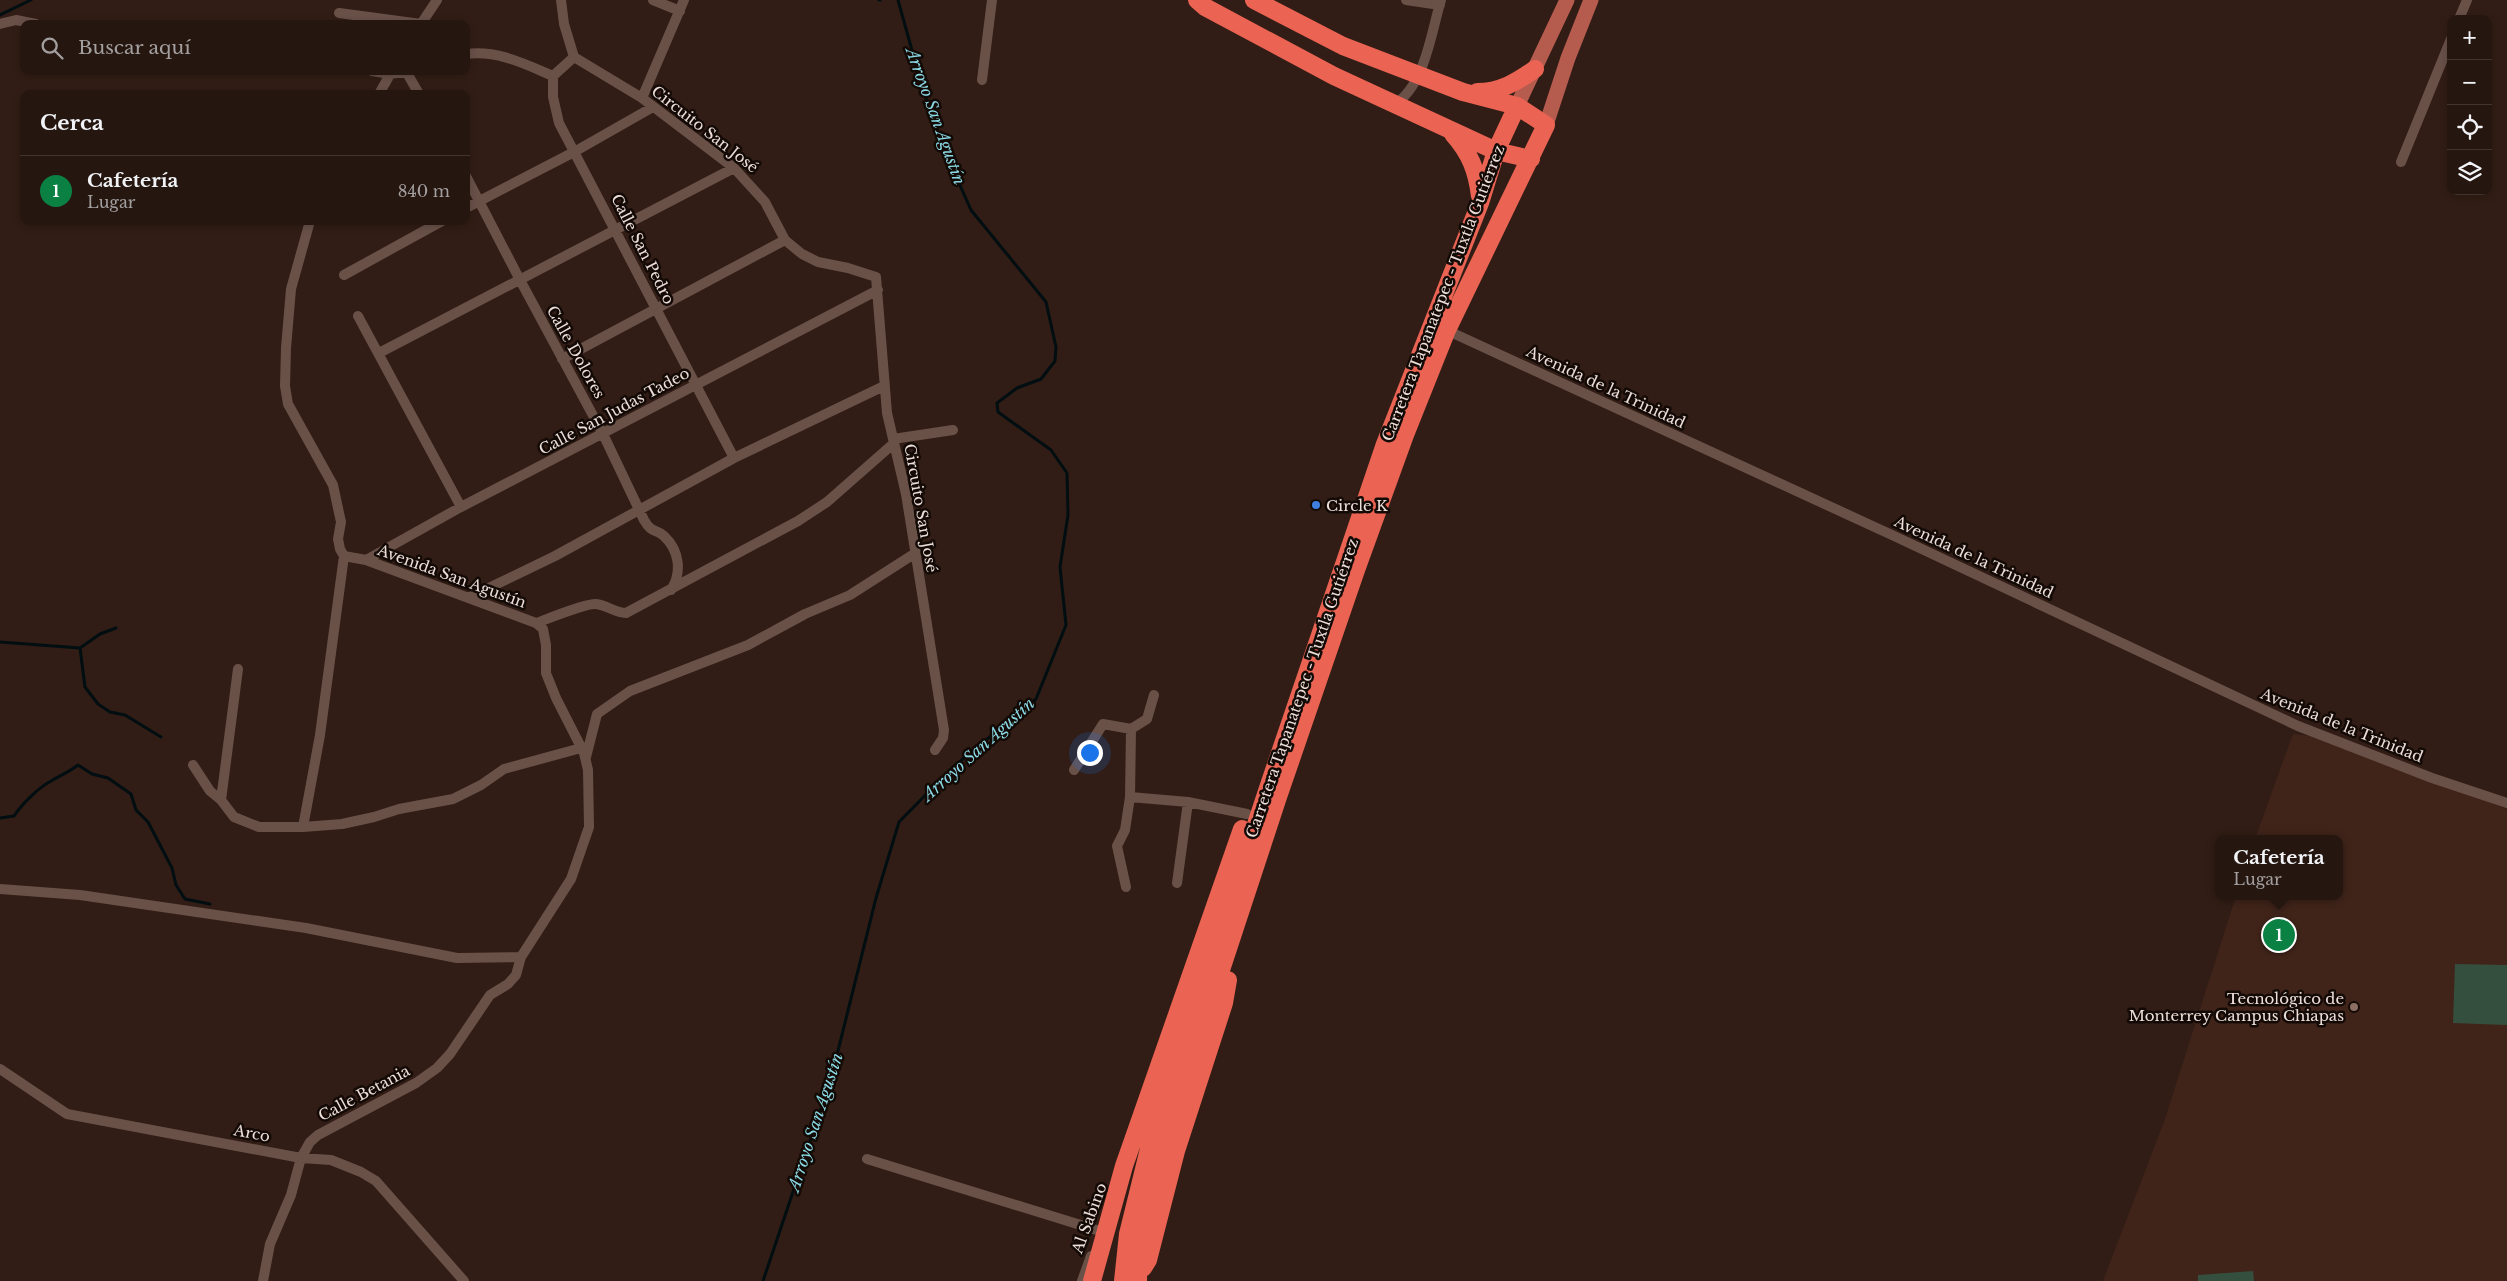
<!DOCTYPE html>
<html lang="es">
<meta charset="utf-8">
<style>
body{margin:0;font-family:"Libre Baskerville",serif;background:#2d1f19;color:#f1f3f6}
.controls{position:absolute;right:15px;top:15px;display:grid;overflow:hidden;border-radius:10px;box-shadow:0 2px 8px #0003}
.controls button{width:45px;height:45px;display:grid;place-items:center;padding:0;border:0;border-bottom:1px solid #423530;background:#251610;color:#f1f3f6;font:25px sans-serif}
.you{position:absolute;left:1089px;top:752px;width:18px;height:18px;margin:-12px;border:4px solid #fff;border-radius:50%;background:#1a73e8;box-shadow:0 0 0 8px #1a73e833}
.badge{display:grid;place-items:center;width:32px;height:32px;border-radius:50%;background:#0b8043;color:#fff;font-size:16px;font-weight:700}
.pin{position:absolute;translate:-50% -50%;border:2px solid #fff;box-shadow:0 1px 5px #0006}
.popup{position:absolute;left:2215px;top:835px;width:128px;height:65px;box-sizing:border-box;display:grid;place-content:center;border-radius:10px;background:#251610;filter:drop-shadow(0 1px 4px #0005);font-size:16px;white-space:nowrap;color:#a39f9f}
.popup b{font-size:19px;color:#f1f3f6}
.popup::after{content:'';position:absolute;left:50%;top:100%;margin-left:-10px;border:10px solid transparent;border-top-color:#251610}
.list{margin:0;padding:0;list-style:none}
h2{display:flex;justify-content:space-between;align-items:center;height:65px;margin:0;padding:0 20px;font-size:21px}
h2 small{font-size:16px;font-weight:400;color:#a39f9f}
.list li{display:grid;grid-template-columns:32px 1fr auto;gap:15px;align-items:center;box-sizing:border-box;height:70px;padding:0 20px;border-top:1px solid #423530}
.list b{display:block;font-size:19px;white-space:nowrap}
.list p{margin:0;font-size:16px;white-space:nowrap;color:#a39f9f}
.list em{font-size:16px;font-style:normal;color:#a39f9f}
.icon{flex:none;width:28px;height:28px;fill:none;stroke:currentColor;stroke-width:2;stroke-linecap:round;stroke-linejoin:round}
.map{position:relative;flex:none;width:2507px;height:1281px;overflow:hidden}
.search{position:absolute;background:#251610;box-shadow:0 2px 8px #0003;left:20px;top:20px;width:450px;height:55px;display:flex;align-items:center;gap:12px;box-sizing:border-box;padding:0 18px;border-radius:10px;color:#a39f9f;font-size:19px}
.panel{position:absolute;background:#251610;box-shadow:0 2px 8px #0003;left:20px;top:90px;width:450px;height:135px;border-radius:10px}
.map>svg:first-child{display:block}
.built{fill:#40241a}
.green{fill:#354f3e}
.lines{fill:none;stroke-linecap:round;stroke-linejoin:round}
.stream{stroke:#000e11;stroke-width:3}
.street{stroke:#695148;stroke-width:10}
.primary{stroke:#b65c4f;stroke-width:15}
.highway{stroke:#ea6353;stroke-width:18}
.shop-dot{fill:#3f7fe0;stroke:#130a06;stroke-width:2}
.education-dot{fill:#8d6e63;stroke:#130a06;stroke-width:2}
.labels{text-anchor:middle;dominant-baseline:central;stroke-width:5;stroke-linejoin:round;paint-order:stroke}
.street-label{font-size:15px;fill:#edded9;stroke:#130a06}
.poi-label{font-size:15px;fill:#edded9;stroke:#130a06;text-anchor:start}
.water-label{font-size:16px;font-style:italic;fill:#8ad9e5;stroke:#130a06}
</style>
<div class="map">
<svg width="2507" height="1281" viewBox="0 0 2507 1281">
<rect width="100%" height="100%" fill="#311d15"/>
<path class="built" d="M 2293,734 L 2321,737 L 2507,809 L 2507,1281 L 2103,1281 L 2165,1119 L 2236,896 L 2339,896 L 2339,839 L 2255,839 Z"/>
<path class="green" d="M 2455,964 L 2507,965 L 2507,1025 L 2453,1023 Z
M 2253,1271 L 2254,1281 L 2198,1281 L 2198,1275 Z"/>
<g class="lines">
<path class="stream" d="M 879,0 L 880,0
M 0,15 L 31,0
M 0,642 L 80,648 L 100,634 L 116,628
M 80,648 L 85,687 L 98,704 L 110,712 L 125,715 L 161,737
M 0,818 L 14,816 C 22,804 38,788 51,781 C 61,775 69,772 78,765 L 92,774 L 108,778 L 131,794 L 136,810 L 148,822 L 172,868 L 176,885 L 185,899 L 210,904
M 763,1281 L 831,1079 L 876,898 L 899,822 L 953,767 L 1036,699 L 1066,625 L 1060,567 L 1068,515 L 1067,473 L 1051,450 L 998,412 L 997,403 L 1017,388 L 1041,379 L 1055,361 L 1056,347 L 1046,302 L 971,210 L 946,154 L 923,90 L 898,0"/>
<path class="street" d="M 561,0 L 564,24 L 574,57 L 642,98 L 734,168 L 765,202 L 785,240 L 802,254 L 818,262 L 848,268 L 876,277 L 887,413 L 906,494 L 944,730 L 943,738 L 935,750
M 653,0 L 680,11
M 1406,0 L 1440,5
M 339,13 L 421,24
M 2459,19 L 2467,0
M 0,24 L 16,20 L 36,24
M 421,24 L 437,0
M 466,54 C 498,50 525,64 553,76
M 574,57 L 553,76 L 553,97 L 559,123 L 734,458
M 372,71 L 390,74 L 411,71
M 407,73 L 419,94
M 982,80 L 992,0
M 379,94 L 392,71
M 642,98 L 684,0
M 1395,104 C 1425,85 1431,33 1441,0
M 2401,162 L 2451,39
M 466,176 L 520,280 L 603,434 L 644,520 C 652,534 655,528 664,536 C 680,551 682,573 671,590
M 466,208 L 574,152 L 653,107
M 344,275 L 442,221
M 358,316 L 461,507
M 1444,329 L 1892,535 L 2298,726 L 2432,778 L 2507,803
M 379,353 L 734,168
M 562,359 L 785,240
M 893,439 L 953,430
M 366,560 L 461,507 L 878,290
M 468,598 L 555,556 L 734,458 L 884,386
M 536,623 C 548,619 585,603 596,604 C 607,605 615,613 626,613 L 798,521 L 827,502 L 893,444
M 586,757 L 597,714 L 630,691 L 748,645 L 805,614 L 850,595 L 914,554
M 193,765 L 210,791 L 221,800 L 234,817 L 259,827 L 303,827 L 342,824 L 374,817 L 399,809 L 453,799 L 481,785 L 504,769 L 581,748
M 1074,770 L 1103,724 L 1131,729
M 1130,797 L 1188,802 L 1247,814
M 221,800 L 238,669
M 303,827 L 320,735 L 344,556
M 1177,883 L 1188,802
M 1126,887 L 1117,846 L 1125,830 L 1130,797 L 1131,729 L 1147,719 L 1154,695
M 0,889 L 80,895 L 306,928 L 457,958 L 521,957
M 0,1069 L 67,1114 L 301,1158 L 331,1160 L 361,1172 L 376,1181 L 464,1281
M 867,1159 L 1100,1231
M 263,1281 L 270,1244 L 291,1195 L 301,1158 L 310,1142 L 318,1135 L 416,1083 L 437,1068 L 450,1054 L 490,995 L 508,984 L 516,975 L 521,957 L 571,879 L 589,827 L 588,770 L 584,753 L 556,698 L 546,673 L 546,645 L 543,629 L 536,623 L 366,560 L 344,556 L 340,549 L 338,539 L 341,522 L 333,485 L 288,404 L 285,386 L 286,348 L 291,289 L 310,221
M 1082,1281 L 1091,1256"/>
<path class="primary" d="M 1517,106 L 1567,0
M 1546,125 L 1568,58 L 1591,0"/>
<path class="highway" d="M 1197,0 L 1205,7 L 1334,76 L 1496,151 L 1531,159
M 1477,92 C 1500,92 1517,82 1535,69
M 1453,134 C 1470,153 1477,171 1480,196
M 1143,1268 L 1148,1260 L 1176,1151 L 1224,1003 L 1228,980
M 1092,1281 L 1124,1166 L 1242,829
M 1123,1281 L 1128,1234 L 1149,1149 L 1267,791 L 1385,444 L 1480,203 L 1496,151 L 1517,106
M 1138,1281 L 1139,1245 L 1162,1149 L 1278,797 L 1356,570 L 1405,435 L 1447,330 L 1546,125 L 1517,106 L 1463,92 L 1343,46 L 1254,0"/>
</g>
<circle class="shop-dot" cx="1316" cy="505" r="5"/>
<circle class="education-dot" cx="2354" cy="1007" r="5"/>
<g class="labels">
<g class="street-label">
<text transform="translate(705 129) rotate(38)">Circuito San José</text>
<text transform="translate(643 249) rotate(63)">Calle San Pedro</text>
<text transform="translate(1443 293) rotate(-69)">Carretera Tapanatepec - Tuxtla Gutiérrez</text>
<text transform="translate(576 352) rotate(61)">Calle Dolores</text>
<text transform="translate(1606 387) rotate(25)">Avenida de la Trinidad</text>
<text transform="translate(614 411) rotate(-28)">Calle San Judas Tadeo</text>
<text transform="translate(921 508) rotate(80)">Circuito San José</text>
<text transform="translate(1974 557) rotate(25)">Avenida de la Trinidad</text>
<text transform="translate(452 576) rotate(20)">Avenida San Agustín</text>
<text transform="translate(1302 688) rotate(-71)">Carretera Tapanatepec - Tuxtla Gutiérrez</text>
<text transform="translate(2342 725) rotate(22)">Avenida de la Trinidad</text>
<text transform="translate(364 1093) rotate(-28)">Calle Betania</text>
<text transform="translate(252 1133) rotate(11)">Arco</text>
<text transform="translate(1089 1218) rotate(-70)">Al Sabino</text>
</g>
<g class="poi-label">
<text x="1326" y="505">Circle K</text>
<text x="2344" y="998" text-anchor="end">Tecnológico de<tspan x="2344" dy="17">Monterrey Campus Chiapas</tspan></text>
</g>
<g class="water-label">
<text transform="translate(936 116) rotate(70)">Arroyo San Agustín</text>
<text transform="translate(978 749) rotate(-42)">Arroyo San Agustín</text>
<text transform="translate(815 1122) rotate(-72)">Arroyo San Agustín</text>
</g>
</g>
</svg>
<div class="controls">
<button>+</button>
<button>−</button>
<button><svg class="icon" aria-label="locate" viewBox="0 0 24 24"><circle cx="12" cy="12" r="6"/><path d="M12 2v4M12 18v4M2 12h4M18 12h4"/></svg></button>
<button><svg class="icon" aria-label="layers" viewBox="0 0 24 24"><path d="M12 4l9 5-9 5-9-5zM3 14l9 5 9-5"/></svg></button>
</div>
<div class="you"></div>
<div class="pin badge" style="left:2279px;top:935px">1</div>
<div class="popup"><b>Cafetería</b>Lugar</div>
<div class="search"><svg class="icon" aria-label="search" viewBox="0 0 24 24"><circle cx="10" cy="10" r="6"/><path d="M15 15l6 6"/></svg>Buscar aquí</div>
<section class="panel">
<h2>Cerca<small></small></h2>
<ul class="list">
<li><span class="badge">1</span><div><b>Cafetería</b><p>Lugar</p></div><em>840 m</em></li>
</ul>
</section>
</div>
